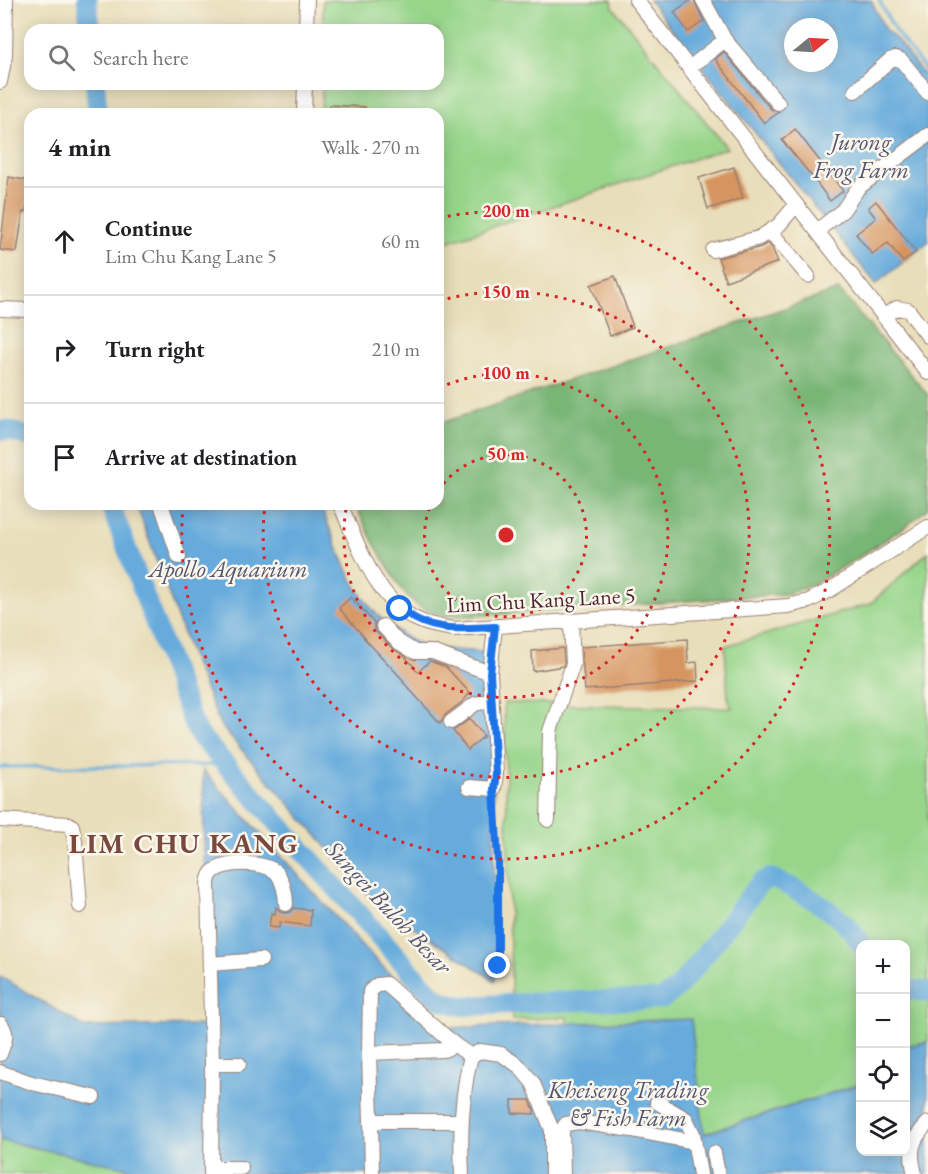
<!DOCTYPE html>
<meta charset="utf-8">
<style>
body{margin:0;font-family:"EB Garamond",serif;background:#f2f2f2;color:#202124}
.controls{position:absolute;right:18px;bottom:18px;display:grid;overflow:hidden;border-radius:12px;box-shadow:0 3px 15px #0003}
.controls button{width:54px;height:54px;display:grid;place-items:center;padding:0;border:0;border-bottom:2px solid #e0e0e0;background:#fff;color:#202124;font:30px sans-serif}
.compass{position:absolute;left:784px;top:18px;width:54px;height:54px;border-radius:50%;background:#fff;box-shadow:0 3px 15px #0003;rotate:72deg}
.stop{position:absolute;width:18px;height:18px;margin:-14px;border:4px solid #1a73e8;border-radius:50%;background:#fff}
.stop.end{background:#1a73e8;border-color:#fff;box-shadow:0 2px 6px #0008}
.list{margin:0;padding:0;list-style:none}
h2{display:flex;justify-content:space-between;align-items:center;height:78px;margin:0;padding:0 24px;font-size:26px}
h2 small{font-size:20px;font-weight:400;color:#757577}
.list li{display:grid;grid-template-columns:39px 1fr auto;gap:18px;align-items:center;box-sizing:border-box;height:108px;padding:0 24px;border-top:2px solid #e0e0e0}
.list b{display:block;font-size:22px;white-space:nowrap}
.list p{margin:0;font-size:20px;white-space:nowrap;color:#757577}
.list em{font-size:20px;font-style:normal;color:#757577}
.icon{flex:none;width:33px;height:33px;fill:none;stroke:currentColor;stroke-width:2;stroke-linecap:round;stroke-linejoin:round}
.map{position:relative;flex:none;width:928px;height:1174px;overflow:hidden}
.search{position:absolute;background:#fff;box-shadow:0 3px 15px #0003;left:24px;top:24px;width:420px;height:66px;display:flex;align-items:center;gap:15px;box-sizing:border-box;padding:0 21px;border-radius:18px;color:#757577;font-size:22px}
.panel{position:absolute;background:#fff;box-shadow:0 3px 15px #0003;left:24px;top:108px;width:420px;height:402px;border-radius:18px}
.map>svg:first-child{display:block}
.green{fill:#96d58a;stroke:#707a5a;stroke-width:1.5}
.forest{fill:#78b676;stroke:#616a50;stroke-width:1.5}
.water{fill:#66abdc;stroke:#586584;stroke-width:1.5;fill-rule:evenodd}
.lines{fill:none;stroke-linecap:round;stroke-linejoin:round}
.stream{stroke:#66abdc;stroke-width:3}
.river{stroke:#66abdc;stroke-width:20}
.building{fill:#d69561}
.minor-casing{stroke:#997e72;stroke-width:16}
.path{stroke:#997e72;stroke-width:2;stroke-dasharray:4.5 4.5;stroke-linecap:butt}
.minor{stroke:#fff;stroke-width:14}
.route{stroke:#1a73e8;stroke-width:8}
.ring{fill:none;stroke:#d62828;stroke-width:3;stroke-dasharray:3 6}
.labels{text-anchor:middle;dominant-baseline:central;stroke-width:5;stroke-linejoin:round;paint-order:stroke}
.street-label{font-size:22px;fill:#4a1f2b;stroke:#fbf7ec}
.water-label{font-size:24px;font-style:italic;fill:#555772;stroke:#fbf7ec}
.district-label{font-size:28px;font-weight:bold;letter-spacing:1.5px;fill:#7b483e;stroke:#fbf7ec}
.centre{fill:#d62828;stroke:#fbf7ec;stroke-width:3}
.ring-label{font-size:18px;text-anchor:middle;font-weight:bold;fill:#d62828;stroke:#fbf7ec;stroke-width:5;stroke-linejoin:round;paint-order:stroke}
</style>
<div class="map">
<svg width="928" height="1174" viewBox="0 0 928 1174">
<rect width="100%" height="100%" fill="#fbf7ec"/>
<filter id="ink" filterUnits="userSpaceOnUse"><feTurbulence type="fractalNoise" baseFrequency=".0167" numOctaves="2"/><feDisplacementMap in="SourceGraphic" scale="12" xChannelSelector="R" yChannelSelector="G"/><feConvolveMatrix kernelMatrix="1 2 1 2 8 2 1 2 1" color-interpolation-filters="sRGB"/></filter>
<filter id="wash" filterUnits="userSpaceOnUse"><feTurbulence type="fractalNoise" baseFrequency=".008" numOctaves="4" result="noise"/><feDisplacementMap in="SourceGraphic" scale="24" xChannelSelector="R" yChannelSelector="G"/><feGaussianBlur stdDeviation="1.35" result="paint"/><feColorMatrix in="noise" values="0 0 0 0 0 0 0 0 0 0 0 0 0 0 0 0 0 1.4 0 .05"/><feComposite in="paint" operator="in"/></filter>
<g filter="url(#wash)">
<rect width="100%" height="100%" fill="#e8deba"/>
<path class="green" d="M 323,0 L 612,0 L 613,7 L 727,148 L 438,245 L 438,114 L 321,114 L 322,84 L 438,84 L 438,30 L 323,30 Z
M 928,552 L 928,1042 L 906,1046 L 906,944 L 860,944 L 860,1084 L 703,1134 L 566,1107 L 567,1017 L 512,1020 L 504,703 L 732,708 L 728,697 L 725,646 L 870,604 Z
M 0,1140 L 156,1174 L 0,1174 Z"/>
<path class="forest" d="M 839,290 L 928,395 L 928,508 L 909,524 L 859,557 L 812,585 L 787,594 L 473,616 L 442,616 L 418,606 L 402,590 L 373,542 L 355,504 L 438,504 L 438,424 Z"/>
<path class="water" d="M 649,0 L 871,0 L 886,32 L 896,39 L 928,81 L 928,242 L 876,284 ZM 793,27 L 829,27 L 829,63 L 793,63 Z
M 136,504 L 320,504 C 339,550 354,605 399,632 C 404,635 409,640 415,642 C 439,651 468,650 493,653 L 495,981 L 376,903 L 221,726 L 192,658 Z
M 203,770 L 366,950 L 444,1028 L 691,1019 L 704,1134 L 860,1084 L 860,1152 L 906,1152 L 906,1046 L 928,1042 L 928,1174 L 156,1174 L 0,1140 L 0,976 L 84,1027 L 206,1025 Z"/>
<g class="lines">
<path class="stream" d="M 879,0 L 895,31 L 928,73
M 0,767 L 225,765"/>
<path class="river" d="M 87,0 L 90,30
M 95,84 L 98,114
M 0,430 L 10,431 L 30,437
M 110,504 L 187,708 L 193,724 L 200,736 L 421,983 C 437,1000 440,1002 463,1006 L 575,1001 L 640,1000 L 662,999 L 676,989 L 696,966 L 760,883 L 770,878 C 793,886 833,910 850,929 C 854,933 857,939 861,944
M 906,989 L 928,992"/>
</g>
<g id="blocks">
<path class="building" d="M 691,0 L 694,0 L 704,21 L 688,32 L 674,12 Z
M 724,52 L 771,109 L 779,112 L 764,123 L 715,59 Z
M 330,105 L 365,107 L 365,114 L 330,114 Z
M 795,129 L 843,191 L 830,201 L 814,179 L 782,140 Z
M 734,167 L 743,198 L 708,209 L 699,178 Z
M 9,177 L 30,181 L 26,212 L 23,212 L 17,252 L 0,250 Z
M 876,201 L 916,252 L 903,262 L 888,243 L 872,254 L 856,234 L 876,218 L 868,208 Z
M 768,243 L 772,248 L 778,262 L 726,281 L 718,258 L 761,247 Z
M 615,276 L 633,327 L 610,336 L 591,285 Z
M 351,597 L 374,623 L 374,629 L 376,632 L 391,647 L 405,656 L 418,672 L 430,661 L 446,667 L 470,693 L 462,702 L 445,715 L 440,723 L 403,682 L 404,681 L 364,638 L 365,638 L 339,608 Z
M 687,639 L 688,663 L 697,662 L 698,681 L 585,690 L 581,647 Z
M 563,648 L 564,663 L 563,666 L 533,671 L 532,651 Z
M 470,719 L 484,736 L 468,750 L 453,731 Z
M 276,907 L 281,912 L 286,913 L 290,912 L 294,908 L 311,910 L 310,926 L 280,922 L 279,928 L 269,927 L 271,913 L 275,914 Z
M 512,1100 L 530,1100 L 534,1110 L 534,1114 L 512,1113 Z"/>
</g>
</g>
<g filter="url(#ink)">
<use href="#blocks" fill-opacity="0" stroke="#997e72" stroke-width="1.5"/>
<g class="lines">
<defs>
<path id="minor" d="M 636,0 L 928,373
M 703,0 L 725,40 L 778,103
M 306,30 L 307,0
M 689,68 L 725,40
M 0,82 L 5,56 L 6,0
M 855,91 L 890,60 L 896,58 L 901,60 L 928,93
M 304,114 L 305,84
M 770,231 L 808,276
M 817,231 L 843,210 L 858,188 L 928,135
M 713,250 L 759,238 L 779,225 L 796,205
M 0,309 L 30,310
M 883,316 L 897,308 L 908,310 L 928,336
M 161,504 L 179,557
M 340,504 C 358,544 375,600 418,620 C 430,626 442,627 454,629 L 788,606 L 809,601 L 830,590 L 928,527
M 383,626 L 397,641 L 415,652 L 432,652 L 490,673
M 451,722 L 475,704 L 492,700
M 469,787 L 494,789 L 496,773 L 490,673 L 495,627
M 0,820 L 69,824 L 72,826 L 75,841 L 80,906
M 548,820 L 550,731 L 573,664 L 571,621
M 210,964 L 261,960
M 369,1053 L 444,1050 L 455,1045
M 0,1054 C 4,1043 9,1035 1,1024
M 212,1064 L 239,1064
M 0,1072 L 32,1083 L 93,1097
M 657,1102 L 686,1119 L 693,1134 L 700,1174
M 371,1121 L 369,1053 L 370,991 L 377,985 L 386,984 L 455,1045 L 471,1056
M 714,1153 L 718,1174
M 211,1168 L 241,1168
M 211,1174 L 212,1064 L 208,883 C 208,882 210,875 211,874 C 221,860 266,861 277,873 C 283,881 286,895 286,904
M 372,1174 L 371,1121 L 462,1121
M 462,1174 C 460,1134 461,1095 471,1056 L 480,1051 L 501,1054 L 519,1066 L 533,1083 L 552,1130 L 552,1174
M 563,1174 L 562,1130 L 566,1124 L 579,1122 L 632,1130 L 694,1142
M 915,1174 C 909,1151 911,1140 928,1123"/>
</defs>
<use href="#minor" class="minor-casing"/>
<path class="path" d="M 495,801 L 498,862 L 498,966"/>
<use href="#minor" class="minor"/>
</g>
</g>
<g class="lines" filter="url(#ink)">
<path class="route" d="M 400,609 C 405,612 411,616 416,619 C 440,632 469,628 495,627 L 490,673 L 496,773 L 494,789 L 498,862 L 498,966"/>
</g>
<g class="ring">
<path d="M438 491A81 81 0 1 1 431 504"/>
<path d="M439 388A162 162 0 1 1 347 504"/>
<path d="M439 301A243 243 0 1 1 265 505"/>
<path d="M439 218A324 324 0 1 1 183 507"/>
</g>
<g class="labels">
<g class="street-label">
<text transform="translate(541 600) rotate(-3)">Lim Chu Kang Lane 5</text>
</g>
<g class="water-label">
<text x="861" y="141">Jurong<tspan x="861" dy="28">Frog Farm</tspan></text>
<text x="228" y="568">Apollo Aquarium</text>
<text transform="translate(389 907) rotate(47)">Sungei Buloh Besar</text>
<text x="628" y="1089">Kheiseng Trading<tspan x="628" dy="28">&amp; Fish Farm</tspan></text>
</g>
<g class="district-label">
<text x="184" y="843">LIM CHU KANG</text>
</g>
</g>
<circle cx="506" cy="535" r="9" class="centre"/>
<g class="ring-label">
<text x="506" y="217">200 m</text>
<text x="506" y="298">150 m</text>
<text x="506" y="379">100 m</text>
<text x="506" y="460">50 m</text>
</g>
</svg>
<div class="controls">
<button>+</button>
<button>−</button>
<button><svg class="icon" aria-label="locate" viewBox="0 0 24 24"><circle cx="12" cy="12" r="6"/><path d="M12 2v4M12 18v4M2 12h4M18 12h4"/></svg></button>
<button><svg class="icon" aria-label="layers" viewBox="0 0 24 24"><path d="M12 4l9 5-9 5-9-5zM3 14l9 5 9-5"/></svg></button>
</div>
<svg class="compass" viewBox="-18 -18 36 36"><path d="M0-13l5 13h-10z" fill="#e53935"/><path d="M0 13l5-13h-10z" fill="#757577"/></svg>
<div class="stop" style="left:400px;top:609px"></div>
<div class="stop end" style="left:498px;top:966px"></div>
<div class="search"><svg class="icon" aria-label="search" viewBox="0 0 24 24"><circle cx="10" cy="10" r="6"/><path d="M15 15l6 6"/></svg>Search here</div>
<section class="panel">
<h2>4 min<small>Walk · 270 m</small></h2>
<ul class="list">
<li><svg class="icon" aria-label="ahead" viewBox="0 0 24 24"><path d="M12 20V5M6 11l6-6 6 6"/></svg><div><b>Continue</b><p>Lim Chu Kang Lane 5</p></div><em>60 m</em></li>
<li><svg class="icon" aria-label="right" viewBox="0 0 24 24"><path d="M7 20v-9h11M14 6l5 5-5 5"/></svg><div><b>Turn right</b></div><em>210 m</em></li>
<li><svg class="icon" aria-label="arrive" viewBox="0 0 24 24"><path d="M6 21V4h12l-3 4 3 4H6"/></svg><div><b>Arrive at destination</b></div></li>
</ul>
</section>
</div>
